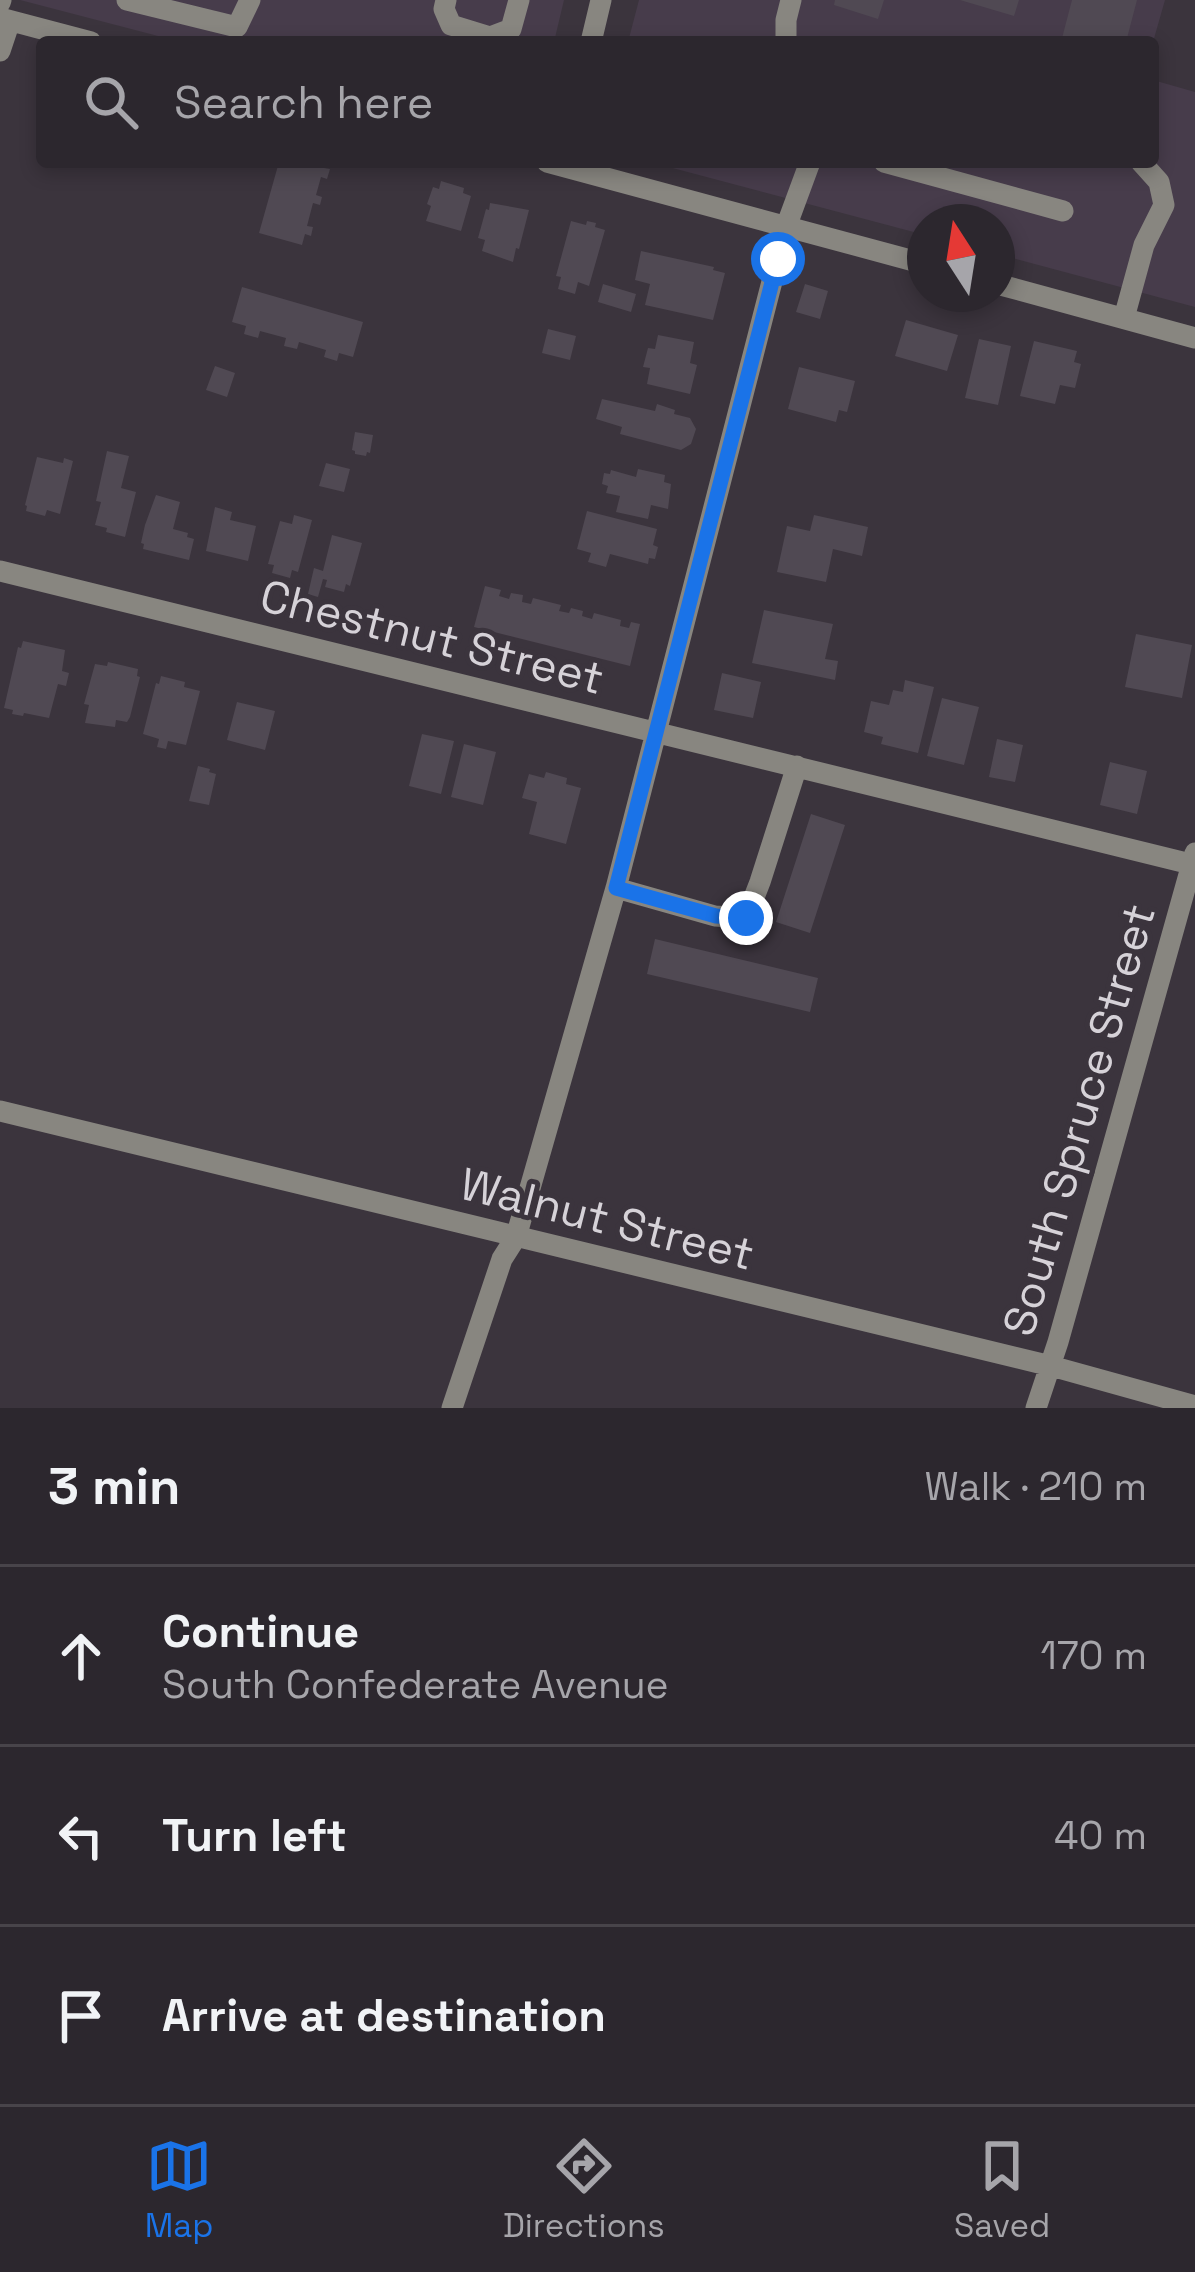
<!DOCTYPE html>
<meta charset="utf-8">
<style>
body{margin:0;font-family:"Space Grotesk",sans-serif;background:#38333a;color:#f1f3f6}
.compass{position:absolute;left:907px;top:204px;width:108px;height:108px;border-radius:50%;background:#2c272e;box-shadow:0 6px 18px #0003;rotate:348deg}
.stop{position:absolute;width:36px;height:36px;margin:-27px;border:9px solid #1a73e8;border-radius:50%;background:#fff}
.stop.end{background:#1a73e8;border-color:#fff;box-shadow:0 3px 12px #0008}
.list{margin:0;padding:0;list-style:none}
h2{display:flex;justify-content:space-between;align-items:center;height:156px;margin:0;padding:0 48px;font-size:51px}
h2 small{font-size:39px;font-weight:400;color:#a6a5aa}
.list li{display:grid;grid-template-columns:78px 1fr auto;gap:36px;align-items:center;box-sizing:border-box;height:180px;padding:0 48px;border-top:3px solid #48444a}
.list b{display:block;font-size:45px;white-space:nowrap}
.list p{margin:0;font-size:39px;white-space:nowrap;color:#a6a5aa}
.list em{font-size:39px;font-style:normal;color:#a6a5aa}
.icon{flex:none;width:66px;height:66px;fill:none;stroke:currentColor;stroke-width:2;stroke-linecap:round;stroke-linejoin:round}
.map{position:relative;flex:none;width:1195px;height:1408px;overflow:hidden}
.search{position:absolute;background:#2c272e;box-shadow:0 6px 18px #0003;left:36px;right:36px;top:36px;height:132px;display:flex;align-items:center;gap:30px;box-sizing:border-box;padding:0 42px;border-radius:12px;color:#a6a5aa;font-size:45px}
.sheet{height:696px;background:#2c272e}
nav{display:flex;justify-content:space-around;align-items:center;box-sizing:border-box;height:168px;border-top:3px solid #48444a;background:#2c272e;font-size:33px;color:#a6a5aa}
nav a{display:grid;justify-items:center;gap:6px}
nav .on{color:#1a73e8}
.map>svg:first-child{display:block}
.built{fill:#473c4b}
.building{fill:#504953}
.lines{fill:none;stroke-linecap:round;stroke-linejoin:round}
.minor{stroke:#888680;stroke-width:21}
.route{stroke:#1a73e8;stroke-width:15}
.labels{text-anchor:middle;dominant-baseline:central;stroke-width:10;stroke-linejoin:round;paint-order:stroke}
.street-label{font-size:45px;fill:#d6d2d8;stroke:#3b343d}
</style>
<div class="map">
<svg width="1195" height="1408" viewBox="0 0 1195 1408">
<rect width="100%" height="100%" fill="#3b343d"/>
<path class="built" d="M 20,0 L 564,0 L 554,42 L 181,42 Z
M 639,0 L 1165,0 L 1153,42 L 628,42 Z
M 1153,80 L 1195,92 L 1195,307 L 997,254 L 997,222 L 925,222 L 925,235 L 650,162 L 1153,162 Z"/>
<path class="building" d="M 835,0 L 884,0 L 878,19 L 834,5 Z
M 960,0 L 1019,0 L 1014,16 Z
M 1072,0 L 1137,0 L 1126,42 L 1061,42 Z
M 279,162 L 326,162 L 324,168 L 330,169 L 327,179 L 321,177 L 316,195 L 322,197 L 320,205 L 313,203 L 307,226 L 313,227 L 311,236 L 305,234 L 302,245 L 259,233 Z
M 441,181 L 464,188 L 463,193 L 471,196 L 461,231 L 426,221 L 431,206 L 427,204 L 433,187 L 439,189 Z
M 490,203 L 529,210 L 519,249 L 516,248 L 513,262 L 482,251 L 485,240 L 478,238 L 486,209 L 489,210 Z
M 571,221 L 586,225 L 587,221 L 596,223 L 595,227 L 605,230 L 589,286 L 578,282 L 575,294 L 558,289 L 561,277 L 556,276 Z
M 641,251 L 714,267 L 713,270 L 725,273 L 713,320 L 645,305 L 650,284 L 635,280 Z
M 603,284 L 636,294 L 631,312 L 598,302 Z
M 805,284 L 828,291 L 820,319 L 796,312 Z
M 242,287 L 363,322 L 353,357 L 339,353 L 337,361 L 324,357 L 326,350 L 299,342 L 297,349 L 284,346 L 286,338 L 260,331 L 258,338 L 244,334 L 246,326 L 232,322 Z
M 906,320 L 958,335 L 947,371 L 895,356 Z
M 548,329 L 576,336 L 570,360 L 542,353 Z
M 658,335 L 694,342 L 690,363 L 697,365 L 690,394 L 647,384 L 650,368 L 643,367 L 648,348 L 655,349 Z
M 979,339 L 1011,346 L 998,405 L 965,398 Z
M 1034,341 L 1077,351 L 1074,362 L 1081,364 L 1075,388 L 1060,385 L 1055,404 L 1020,396 Z
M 215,366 L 235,373 L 227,397 L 206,390 Z
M 799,367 L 855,381 L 847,412 L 839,410 L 836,422 L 788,409 Z
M 602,399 L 655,411 L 657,404 L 675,410 L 674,414 L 690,418 L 696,429 L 691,444 L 681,450 L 620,434 L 622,427 L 596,419 Z
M 355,432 L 373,435 L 370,453 L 367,452 L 366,456 L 355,454 L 355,451 L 352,450 Z
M 107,451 L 129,456 L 121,488 L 136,492 L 125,537 L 106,532 L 107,528 L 95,525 L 101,502 L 96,501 Z
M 37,457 L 63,463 L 64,458 L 73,461 L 60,514 L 47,510 L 45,516 L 26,511 L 27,506 L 25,505 Z
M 326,463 L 350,469 L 344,492 L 319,486 Z
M 638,469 L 665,475 L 664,482 L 671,484 L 668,509 L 651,505 L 648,519 L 616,512 L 620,496 L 606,493 L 608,486 L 602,484 L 604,473 L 610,474 L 611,470 L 636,477 Z
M 156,495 L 180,502 L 173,529 L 188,533 L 187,537 L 194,539 L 189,560 L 143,549 L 144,544 L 141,543 L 145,525 Z
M 215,507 L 232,512 L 230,520 L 256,526 L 248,561 L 206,551 Z
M 587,511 L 657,529 L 653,545 L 658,547 L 655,559 L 649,558 L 648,564 L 610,554 L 606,567 L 588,562 L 591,553 L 577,549 Z
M 294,515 L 312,520 L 298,572 L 292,570 L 290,578 L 272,573 L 274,565 L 268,564 L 280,521 L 292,524 Z
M 814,515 L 868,527 L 862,556 L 833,549 L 826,582 L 777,572 L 787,526 L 810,531 Z
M 332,535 L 362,543 L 350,586 L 346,584 L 344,592 L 325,587 L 327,580 L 323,579 L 318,597 L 308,594 L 314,568 L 323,571 Z
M 485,586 L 501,590 L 499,596 L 509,599 L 511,593 L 523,595 L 522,602 L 531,604 L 533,598 L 561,605 L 559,611 L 569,613 L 571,608 L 583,611 L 582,616 L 592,619 L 594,613 L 621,620 L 620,626 L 629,628 L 631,622 L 640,624 L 630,666 L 474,627 Z
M 764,610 L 833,624 L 825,659 L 838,661 L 835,680 L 752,663 Z
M 1136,634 L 1192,645 L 1182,698 L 1125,687 Z
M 23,641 L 65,650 L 62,671 L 69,673 L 66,686 L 58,684 L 49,718 L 24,713 L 23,716 L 12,714 L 13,710 L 4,708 L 18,647 L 21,648 Z
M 108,662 L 138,669 L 137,676 L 140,677 L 130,717 L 127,722 L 116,720 L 115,727 L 85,723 L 89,705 L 84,704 L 95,664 L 107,666 Z
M 722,673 L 761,682 L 753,718 L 714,710 Z
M 161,676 L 185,682 L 184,687 L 200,691 L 186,745 L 168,741 L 166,749 L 157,747 L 159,739 L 143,734 L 156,683 L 159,684 Z
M 905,680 L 934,687 L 918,753 L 881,744 L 883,737 L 864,732 L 871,701 L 889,705 L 893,690 L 903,692 Z
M 942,698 L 979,707 L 964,765 L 927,756 Z
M 237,702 L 275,711 L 265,750 L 227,740 Z
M 422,734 L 454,741 L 441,794 L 409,786 Z
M 997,739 L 1023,745 L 1015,782 L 989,777 Z
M 464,744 L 496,752 L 483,805 L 451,797 Z
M 1110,762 L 1147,771 L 1137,814 L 1100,805 Z
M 198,766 L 210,769 L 209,772 L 216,774 L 209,805 L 189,801 Z
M 546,772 L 567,778 L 566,784 L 581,788 L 566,844 L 529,834 L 537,802 L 522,798 L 529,774 L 544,778 Z
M 811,814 L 845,825 L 810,933 L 776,922 Z
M 655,939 L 818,978 L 810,1012 L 647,974 Z"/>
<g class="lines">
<path class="minor" d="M 127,0 L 237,27 L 250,0
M 446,0 L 444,9 L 451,25 L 490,37 L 511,29 L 519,0
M 0,3 L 1,0
M 0,18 L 91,42
M 591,42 L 601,0
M 786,42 L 786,20 L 791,0
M 0,51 L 10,21
M 547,162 L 925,264
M 884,162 L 1063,211
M 997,284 L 1195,338
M 1124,318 L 1144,245 L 1164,205 L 1159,182 L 1141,162
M 0,571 L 1195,865
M 616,888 L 715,916 L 746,918 L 760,882 L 797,766
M 0,1111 L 1051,1366 L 1195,1406
M 452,1408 L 502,1259 L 516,1237 L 616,888 L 786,227 L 810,162
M 1036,1408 L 1058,1342 L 1195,853"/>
</g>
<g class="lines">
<path class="route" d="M 746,918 L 716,916 L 616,888 L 778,259"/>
</g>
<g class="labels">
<g class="street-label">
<text transform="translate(432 637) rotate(14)">Chestnut Street</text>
<text transform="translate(1079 1120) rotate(-74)">South Spruce Street</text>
<text transform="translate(607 1219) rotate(14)">Walnut Street</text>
</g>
</g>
</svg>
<svg class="compass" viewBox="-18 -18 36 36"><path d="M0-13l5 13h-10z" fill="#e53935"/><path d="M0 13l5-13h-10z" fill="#a6a5aa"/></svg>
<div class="stop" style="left:778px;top:259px"></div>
<div class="stop end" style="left:746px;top:918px"></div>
<div class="search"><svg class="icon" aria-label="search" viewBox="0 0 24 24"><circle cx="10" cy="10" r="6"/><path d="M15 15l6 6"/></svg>Search here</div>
</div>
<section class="sheet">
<h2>3 min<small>Walk · 210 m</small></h2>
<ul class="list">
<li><svg class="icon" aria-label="ahead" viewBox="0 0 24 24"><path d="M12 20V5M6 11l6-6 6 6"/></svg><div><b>Continue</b><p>South Confederate Avenue</p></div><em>170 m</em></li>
<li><svg class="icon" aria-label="left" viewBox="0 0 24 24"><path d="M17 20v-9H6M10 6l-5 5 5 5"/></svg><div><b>Turn left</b></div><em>40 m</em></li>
<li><svg class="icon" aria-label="arrive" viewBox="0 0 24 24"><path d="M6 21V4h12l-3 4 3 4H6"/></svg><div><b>Arrive at destination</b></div></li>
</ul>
</section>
<nav>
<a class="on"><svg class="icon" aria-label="map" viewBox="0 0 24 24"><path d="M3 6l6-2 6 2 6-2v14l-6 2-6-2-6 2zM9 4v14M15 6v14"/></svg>Map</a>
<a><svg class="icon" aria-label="directions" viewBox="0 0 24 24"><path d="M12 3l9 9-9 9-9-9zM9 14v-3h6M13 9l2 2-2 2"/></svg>Directions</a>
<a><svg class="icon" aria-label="saved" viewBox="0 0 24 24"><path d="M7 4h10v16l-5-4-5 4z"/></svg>Saved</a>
</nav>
